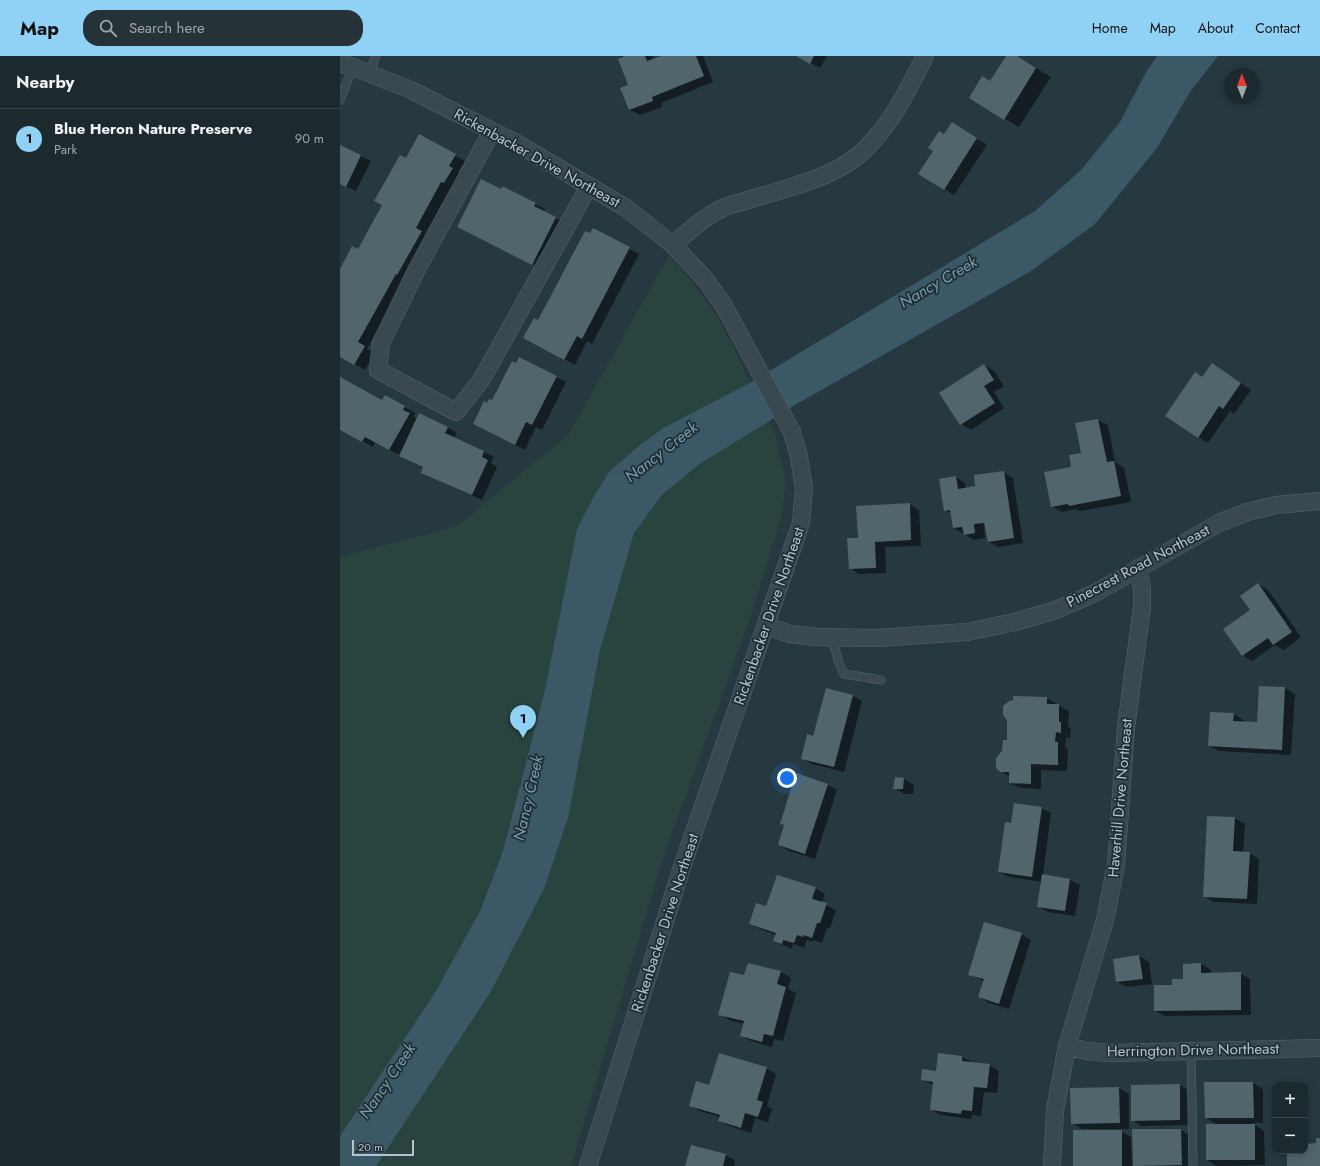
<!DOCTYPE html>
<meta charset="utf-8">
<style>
body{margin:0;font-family:Jost,sans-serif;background:#253238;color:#f1f3f6}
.controls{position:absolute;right:12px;bottom:12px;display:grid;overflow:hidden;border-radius:8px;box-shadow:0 2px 10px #0003}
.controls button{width:36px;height:36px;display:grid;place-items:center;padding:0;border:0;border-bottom:1px solid #3a464c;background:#1c2a30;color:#f1f3f6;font:20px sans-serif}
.compass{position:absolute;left:884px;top:12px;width:36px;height:36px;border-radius:50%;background:#1c2a30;box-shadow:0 2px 10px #0003;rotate:359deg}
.scale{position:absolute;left:12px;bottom:10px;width:62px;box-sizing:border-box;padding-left:4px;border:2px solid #b7c3ca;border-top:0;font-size:11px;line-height:14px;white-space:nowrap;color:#b7c3ca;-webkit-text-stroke:3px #1f2e35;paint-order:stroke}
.you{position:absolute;left:447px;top:722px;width:14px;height:14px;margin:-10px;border:3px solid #fff;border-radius:50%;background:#1a73e8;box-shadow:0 0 0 6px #1a73e833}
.badge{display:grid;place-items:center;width:26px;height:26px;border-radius:50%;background:#90d2f6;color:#111;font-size:13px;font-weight:700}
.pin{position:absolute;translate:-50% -33px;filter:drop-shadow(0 1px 2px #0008)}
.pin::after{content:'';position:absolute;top:21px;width:14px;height:12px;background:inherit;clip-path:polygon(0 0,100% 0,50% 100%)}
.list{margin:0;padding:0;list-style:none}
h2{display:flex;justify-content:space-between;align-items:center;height:52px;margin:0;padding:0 16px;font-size:17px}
h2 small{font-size:13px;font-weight:400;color:#a0a7ab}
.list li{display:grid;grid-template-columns:26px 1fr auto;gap:12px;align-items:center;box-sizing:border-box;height:60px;padding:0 16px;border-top:1px solid #3a464c}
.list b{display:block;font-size:15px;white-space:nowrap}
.list p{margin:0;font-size:13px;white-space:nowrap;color:#a0a7ab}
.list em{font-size:13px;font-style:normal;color:#a0a7ab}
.icon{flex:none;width:22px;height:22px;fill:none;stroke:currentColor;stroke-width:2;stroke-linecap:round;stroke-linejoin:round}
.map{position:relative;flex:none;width:980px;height:1110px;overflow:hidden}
header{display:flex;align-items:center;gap:24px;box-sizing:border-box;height:56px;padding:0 20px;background:#90d2f6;color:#111}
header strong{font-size:19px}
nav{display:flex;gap:22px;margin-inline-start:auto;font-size:14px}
.search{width:280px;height:36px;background:#253238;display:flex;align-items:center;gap:10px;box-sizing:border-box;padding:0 14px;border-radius:16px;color:#a0a7ab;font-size:15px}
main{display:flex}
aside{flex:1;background:#1c2a30}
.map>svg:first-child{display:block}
.green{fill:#29433e}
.water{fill:#3a5866}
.shadow{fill:#0007}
.building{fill:#51656d}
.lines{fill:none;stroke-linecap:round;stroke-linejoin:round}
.lane-casing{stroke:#58666d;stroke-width:9}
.street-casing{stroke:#58666d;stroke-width:18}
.lane{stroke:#3a4950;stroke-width:8}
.street{stroke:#3a4950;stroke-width:17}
.labels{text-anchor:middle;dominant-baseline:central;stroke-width:3.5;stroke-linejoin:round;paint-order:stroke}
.street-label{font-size:15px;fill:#b7c3ca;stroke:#1f2e35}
.water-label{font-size:16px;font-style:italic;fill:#789cac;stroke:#1f2e35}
</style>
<header>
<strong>Map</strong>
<div class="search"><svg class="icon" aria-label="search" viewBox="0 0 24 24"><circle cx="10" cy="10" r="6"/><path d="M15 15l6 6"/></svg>Search here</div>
<nav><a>Home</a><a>Map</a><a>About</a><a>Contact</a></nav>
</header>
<main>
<aside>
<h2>Nearby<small></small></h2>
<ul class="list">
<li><span class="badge">1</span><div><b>Blue Heron Nature Preserve</b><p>Park</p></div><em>90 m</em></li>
</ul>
</aside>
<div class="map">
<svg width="980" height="1110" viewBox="0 0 980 1110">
<rect width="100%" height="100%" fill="#263840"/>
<path class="green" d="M 329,200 L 358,233 L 377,260 L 397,299 L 435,378 L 446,427 L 441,462 L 411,560 L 322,805 L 231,1110 L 0,1110 L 0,501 L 117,470 L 228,379 Z"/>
<path class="water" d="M 817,0 L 878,0 L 850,36 L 817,92 L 755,168 L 691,215 L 455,349 L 358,409 L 322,439 L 294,477 L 260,594 L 228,762 L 204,833 L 150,937 L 36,1110 L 0,1110 L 0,1080 L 96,935 L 141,853 L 163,795 L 205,634 L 237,473 L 253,442 L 269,416 L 300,389 L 325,371 L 408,328 L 695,155 L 741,114 L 780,66 L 806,16 Z"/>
<path class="shadow" d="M 288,0 L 312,0 L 313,4 L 323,0 L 363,0 L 373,26 L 321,47 L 322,51 L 300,59 L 290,54 L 282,33 L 290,30 Z
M 458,0 L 487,0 L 480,12 Z
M 667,0 L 676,0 L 711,21 L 679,71 L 665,63 L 650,26 Z
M 622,73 L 647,89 L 614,139 L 580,118 L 604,79 Z
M 80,80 L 125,105 L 118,116 L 122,118 L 114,132 L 112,130 L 85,178 L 91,182 L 66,223 L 27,293 L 34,297 L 25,314 L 0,300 L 0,215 L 18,194 Z
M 0,90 L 31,105 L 16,135 L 0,128 Z
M 161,134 L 195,148 L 205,153 L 204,156 L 225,167 L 202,213 L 128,176 Z
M 253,173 L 299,198 L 252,288 L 247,285 L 235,309 L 195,287 L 198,265 Z
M 873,308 L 911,334 L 894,358 L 890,355 L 868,387 L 858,381 L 863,322 Z
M 644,309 L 654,315 L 664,330 L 654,336 L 664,352 L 631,374 L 621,368 Z
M 216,321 L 226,326 L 202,374 L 196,371 L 185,394 L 144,373 L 148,348 L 152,345 Z
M 0,323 L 42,345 L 45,340 L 75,357 L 73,360 L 77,363 L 107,371 L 117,377 L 114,382 L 154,401 L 151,407 L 157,411 L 142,444 L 82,416 L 84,412 L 61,400 L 63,396 L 61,395 L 59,399 L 35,386 L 33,391 L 0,373 Z
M 758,364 L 768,369 L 775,406 L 784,412 L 791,446 L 740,455 L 736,453 L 722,456 L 712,450 L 732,412 L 742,398 L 736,368 Z
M 663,416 L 673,422 L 683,487 L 658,491 L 649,486 L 647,473 L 644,473 L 645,482 L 634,484 L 614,472 L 612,458 L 605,454 L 616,421 L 625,427 L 626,433 L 637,431 Z
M 569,448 L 579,454 L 581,490 L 545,491 L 546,517 L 519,518 L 510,512 L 519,482 Z
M 918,528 L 928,534 L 961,581 L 944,594 L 935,589 L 912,605 L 902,599 Z
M 945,632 L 955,638 L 951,699 L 879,695 L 869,690 L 894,658 L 903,664 L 903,666 L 918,667 Z
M 513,640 L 522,645 L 504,716 L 472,708 L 462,702 L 474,681 Z
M 707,642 L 717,648 L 717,649 L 729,655 L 728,671 L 731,672 L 730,682 L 726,681 L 725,692 L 728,693 L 727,715 L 701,714 L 701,733 L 680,732 L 670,727 L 670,721 L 661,715 L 664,695 L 668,685 Z
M 564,723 L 574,729 L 573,738 L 564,738 L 555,732 Z
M 487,728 L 497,734 L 475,803 L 449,795 L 439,789 L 445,770 L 441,768 Z
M 701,752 L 711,757 L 703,819 L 730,824 L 740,829 L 735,860 L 708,856 L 698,850 L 702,826 L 669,821 L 659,816 L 672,769 Z
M 895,762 L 905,768 L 903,797 L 909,797 L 919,803 L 917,848 L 874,846 L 864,840 Z
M 475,832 L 485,838 L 482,847 L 496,854 L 490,872 L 487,872 L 482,887 L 473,884 L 473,886 L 467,884 L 464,892 L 453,888 L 452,893 L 434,885 L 436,879 L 420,873 L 410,868 L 427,852 Z
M 681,878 L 691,884 L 669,953 L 649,947 L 640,941 L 644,925 L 629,918 Z
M 799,900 L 809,906 L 812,928 L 787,931 L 777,926 Z
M 408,908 L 441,916 L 451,922 L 448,933 L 456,937 L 443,985 L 434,983 L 432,991 L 411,985 L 401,979 L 404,968 L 389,964 L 380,958 L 405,921 Z
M 861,908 L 871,914 L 871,917 L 900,917 L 910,923 L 911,959 L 825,960 L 815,955 L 833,930 L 844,924 Z
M 599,998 L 622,1001 L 632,1006 L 650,1009 L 659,1015 L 657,1037 L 644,1036 L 641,1060 L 632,1059 L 631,1063 L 601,1059 L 591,1054 L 594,1029 L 582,1024 L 597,1016 Z
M 426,1012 L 436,1018 L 427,1050 L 432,1053 L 428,1066 L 415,1062 L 411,1077 L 389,1070 L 379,1065 L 380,1061 L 360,1055 L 350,1049 L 370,1030 Z
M 913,1027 L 923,1033 L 923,1067 L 912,1067 L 924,1075 L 925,1109 L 877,1110 L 867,1104 L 878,1069 L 866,1062 Z
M 840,1029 L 849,1035 L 850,1069 L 802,1070 L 792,1064 Z
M 779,1032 L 789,1038 L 789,1073 L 742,1073 L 732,1067 Z
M 793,1074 L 841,1074 L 851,1080 L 851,1110 L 794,1109 Z
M 781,1075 L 791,1081 L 792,1110 L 734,1110 Z
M 385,1099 L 395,1104 L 394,1110 L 346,1110 Z"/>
<path class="building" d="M 285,0 L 305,0 L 307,5 L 321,0 L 356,0 L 364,20 L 312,41 L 313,45 L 289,54 L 280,32 L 288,29 L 278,3 Z
M 456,0 L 474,0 L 470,8 Z
M 666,0 L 677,0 L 696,12 L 664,64 L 629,42 L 642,20 L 650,25 Z
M 612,66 L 637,82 L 604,134 L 578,118 L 593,95 L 588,92 L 599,75 L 604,78 Z
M 79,78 L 116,98 L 109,110 L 113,112 L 104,127 L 101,126 L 76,172 L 82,175 L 57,219 L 56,218 L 18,286 L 25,290 L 14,309 L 0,301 L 0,213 L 12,190 L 18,193 L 42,149 L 34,145 L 60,99 L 66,102 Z
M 0,89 L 21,99 L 6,131 L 0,128 Z
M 141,123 L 161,133 L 162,130 L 196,147 L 194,150 L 216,161 L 192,209 L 117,171 Z
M 253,172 L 290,191 L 242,283 L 237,280 L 224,304 L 183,282 L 194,262 L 198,264 L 245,175 L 250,177 Z
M 179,301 L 217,320 L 192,369 L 186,366 L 175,389 L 133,368 L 144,345 L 147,347 L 149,343 L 152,344 L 172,305 L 176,307 Z
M 872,307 L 901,327 L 883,353 L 879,350 L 858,382 L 825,360 L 855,316 L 862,321 Z
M 644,308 L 654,324 L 644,330 L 655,347 L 620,369 L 599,337 Z
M 0,321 L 42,344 L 45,339 L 65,350 L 63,354 L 70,357 L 49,394 L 25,381 L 22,386 L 0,374 Z
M 79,357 L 108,371 L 105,377 L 144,395 L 142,401 L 148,404 L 132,439 L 81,417 L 83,411 L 59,400 Z
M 758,363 L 767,406 L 774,405 L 781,440 L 729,450 L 728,448 L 711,451 L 704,416 L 731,411 L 729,399 L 741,397 L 735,367 Z
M 664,415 L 674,482 L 648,486 L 644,467 L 634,468 L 635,477 L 624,479 L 622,471 L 613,472 L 610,454 L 604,455 L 599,423 L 616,420 L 618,433 L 635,430 L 634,419 Z
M 570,447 L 571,484 L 535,486 L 536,512 L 509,513 L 507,482 L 518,482 L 516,450 Z
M 918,527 L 952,576 L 933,589 L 928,582 L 902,600 L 883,573 L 910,554 L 900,540 Z
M 919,630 L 945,631 L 942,694 L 868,690 L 870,656 L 894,657 L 893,665 L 917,666 Z
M 486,632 L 513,639 L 494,711 L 461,703 L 467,678 L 473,680 Z
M 673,640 L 707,641 L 707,648 L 719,648 L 719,666 L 721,666 L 721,677 L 716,676 L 715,686 L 718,686 L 718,709 L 691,708 L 691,728 L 669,727 L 669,716 L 660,716 L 656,712 L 656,702 L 662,695 L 663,684 L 667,684 L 667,664 L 663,659 L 663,650 L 669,645 L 673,644 Z
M 456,717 L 488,728 L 465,798 L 438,789 L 444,769 L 440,768 Z
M 555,721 L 564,722 L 563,733 L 553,733 Z
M 674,747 L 702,751 L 692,821 L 658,816 L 665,766 L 671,767 Z
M 867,760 L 895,761 L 893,795 L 910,796 L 907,843 L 863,841 Z
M 702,818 L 730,823 L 725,855 L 697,851 Z
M 437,819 L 476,831 L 472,843 L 487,847 L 480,867 L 477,867 L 472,882 L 464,879 L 463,881 L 457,879 L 454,887 L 443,884 L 442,888 L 433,885 L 436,877 L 409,868 L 416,847 L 426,850 Z
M 644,866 L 682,877 L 659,948 L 638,941 L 644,923 L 628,919 Z
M 799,899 L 803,923 L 776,926 L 773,903 Z
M 408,907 L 441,915 L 437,928 L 446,931 L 433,980 L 424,978 L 422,986 L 400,980 L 404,965 L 378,959 L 390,916 L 404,919 Z
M 861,907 L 861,917 L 901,916 L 901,954 L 814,955 L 814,929 L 832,929 L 832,923 L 843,923 L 843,908 Z
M 379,997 L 427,1011 L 417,1044 L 423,1046 L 418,1061 L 405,1057 L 401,1072 L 378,1065 L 380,1059 L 349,1050 L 356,1025 L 369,1029 Z
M 598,997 L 622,1000 L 622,1005 L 650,1008 L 647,1032 L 634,1031 L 632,1055 L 622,1054 L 621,1058 L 590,1054 L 593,1026 L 581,1024 L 582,1013 L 596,1015 Z
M 864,1026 L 913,1026 L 914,1062 L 865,1062 Z
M 840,1028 L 840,1064 L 791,1065 L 791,1029 Z
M 779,1031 L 780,1067 L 731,1068 L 730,1032 Z
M 866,1068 L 915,1068 L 915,1104 L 866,1104 Z
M 792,1073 L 841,1073 L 842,1109 L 793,1110 Z
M 733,1074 L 782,1074 L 782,1110 L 733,1110 Z
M 976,1082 L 980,1082 L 980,1110 L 947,1110 L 947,1095 L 965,1095 L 965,1088 L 976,1087 Z
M 351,1089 L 386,1098 L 383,1110 L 345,1110 Z"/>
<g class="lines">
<defs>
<path id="lane" d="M 29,17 L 36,0
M 0,44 L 13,11
M 492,582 L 499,607 L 504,618 L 541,624
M 851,995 L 853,1110"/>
<path id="street" d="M 0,7 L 13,11 L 71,34 L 178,88 L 286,152 L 333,189 L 365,223 L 384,250 L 452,376 L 459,401 L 464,432 L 461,467 L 343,808 L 248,1110
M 152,75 L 77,213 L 41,287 L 38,314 L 116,356 L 142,323 L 249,130
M 333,189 C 349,175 365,160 385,151 C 392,148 400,147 408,144 C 445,132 489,124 520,98 C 551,70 567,36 585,0
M 426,570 L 450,578 L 476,581 L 537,582 L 627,576 L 675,566 L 716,554 L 755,537 L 879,467 L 907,456 L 936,449 L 980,445
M 727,990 L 747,995 L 768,997 L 980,992
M 712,1110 L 715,1054 L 727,990 L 765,864 L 776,809 L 786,672 L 802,551 L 802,532 L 798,512"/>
</defs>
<use href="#lane" class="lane-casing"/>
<use href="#street" class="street-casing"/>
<use href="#lane" class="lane"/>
<use href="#street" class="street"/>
</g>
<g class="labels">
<g class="street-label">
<text transform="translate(197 102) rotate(29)">Rickenbacker Drive Northeast</text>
<text transform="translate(798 510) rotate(-28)">Pinecrest Road Northeast</text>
<text transform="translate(429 560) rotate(-71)">Rickenbacker Drive Northeast</text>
<text transform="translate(780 742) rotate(-85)">Haverhill Drive Northeast</text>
<text transform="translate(325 867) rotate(-72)">Rickenbacker Drive Northeast</text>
<text transform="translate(853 994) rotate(-1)">Herrington Drive Northeast</text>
</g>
<g class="water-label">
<text transform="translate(598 226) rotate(-30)">Nancy Creek</text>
<text transform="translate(321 396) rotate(-38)">Nancy Creek</text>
<text transform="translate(188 742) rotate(-77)">Nancy Creek</text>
<text transform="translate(47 1025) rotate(-56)">Nancy Creek</text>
</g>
</g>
</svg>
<div class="controls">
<button>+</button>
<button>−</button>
</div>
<svg class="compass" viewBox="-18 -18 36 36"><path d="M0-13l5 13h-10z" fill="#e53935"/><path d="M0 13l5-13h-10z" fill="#a0a7ab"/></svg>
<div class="scale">20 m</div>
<div class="you"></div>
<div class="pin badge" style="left:183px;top:682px">1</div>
</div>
</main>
